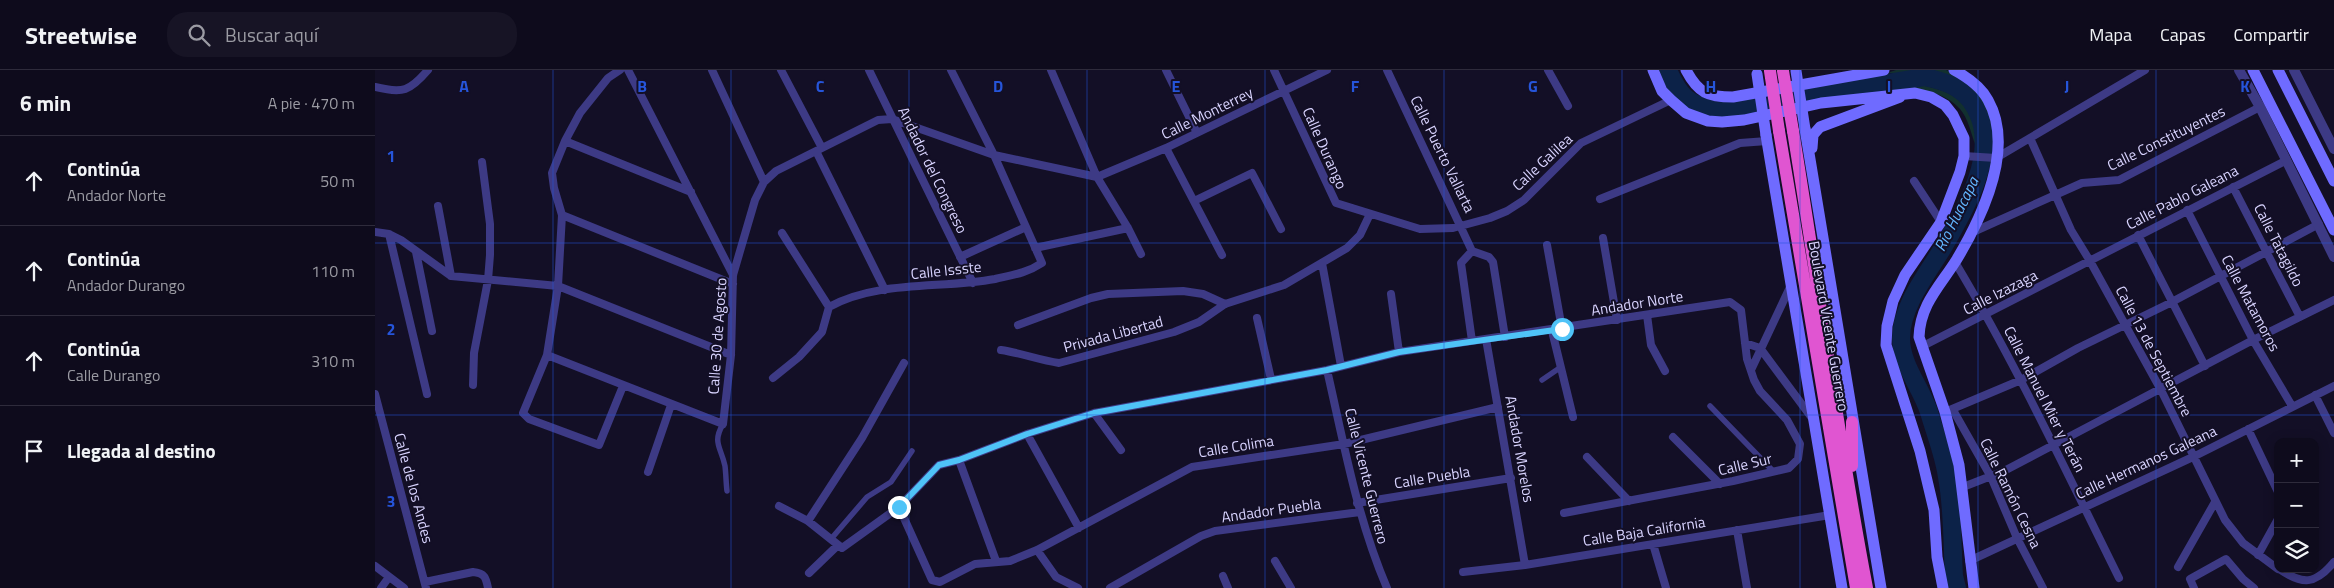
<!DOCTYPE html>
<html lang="es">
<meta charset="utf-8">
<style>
body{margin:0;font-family:"Titillium Web",sans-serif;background:#171425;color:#f1f3f6}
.controls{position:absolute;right:15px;bottom:15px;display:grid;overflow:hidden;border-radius:10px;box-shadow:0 2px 12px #0003}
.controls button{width:45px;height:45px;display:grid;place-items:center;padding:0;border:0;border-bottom:1px solid #2e2b3b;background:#0e0b1c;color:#f1f3f6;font:25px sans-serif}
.stop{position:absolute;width:15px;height:15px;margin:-11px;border:4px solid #4fc3f7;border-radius:50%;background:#fff}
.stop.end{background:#4fc3f7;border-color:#fff;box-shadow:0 1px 5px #0008}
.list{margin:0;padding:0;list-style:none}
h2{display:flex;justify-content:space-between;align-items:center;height:65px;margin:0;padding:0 20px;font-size:21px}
h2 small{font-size:16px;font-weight:400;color:#9b9ba3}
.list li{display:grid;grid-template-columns:32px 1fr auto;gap:15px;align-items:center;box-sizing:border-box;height:90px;padding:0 20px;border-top:1px solid #2e2b3b}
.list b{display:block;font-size:19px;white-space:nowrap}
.list p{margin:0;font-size:16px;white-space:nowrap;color:#9b9ba3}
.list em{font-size:16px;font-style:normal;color:#9b9ba3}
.icon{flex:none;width:28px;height:28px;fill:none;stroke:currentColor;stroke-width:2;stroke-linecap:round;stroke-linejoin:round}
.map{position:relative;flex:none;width:1959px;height:518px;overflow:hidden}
header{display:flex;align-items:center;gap:30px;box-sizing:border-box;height:70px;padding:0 25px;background:#0e0b1c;border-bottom:1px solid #2e2b3b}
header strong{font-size:24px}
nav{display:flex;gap:28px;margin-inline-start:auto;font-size:18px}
.search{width:350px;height:45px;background:#171425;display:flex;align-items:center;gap:12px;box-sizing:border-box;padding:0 18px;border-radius:20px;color:#9b9ba3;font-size:19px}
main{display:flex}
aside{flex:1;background:#0e0b1c}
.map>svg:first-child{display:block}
.green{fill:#12302f}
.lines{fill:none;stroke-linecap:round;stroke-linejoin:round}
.river{stroke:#0c2248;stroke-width:18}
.pedestrian{stroke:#3d3a85;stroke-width:5.5}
.minor{stroke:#3d3a85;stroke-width:8}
.tertiary{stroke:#3d3a85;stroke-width:10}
.secondary{stroke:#6f6bff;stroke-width:11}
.trunk{stroke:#e055d1;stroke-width:12}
.secondary-bridge{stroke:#6f6bff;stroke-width:11}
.trunk-bridge{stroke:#e055d1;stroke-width:12}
.route{stroke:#4fc3f7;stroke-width:6}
.grid{fill:none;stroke:#2655da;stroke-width:1;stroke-opacity:0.55}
.labels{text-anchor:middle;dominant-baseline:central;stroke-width:4;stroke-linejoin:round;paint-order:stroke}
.street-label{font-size:15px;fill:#d9d4ff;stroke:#130f26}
.water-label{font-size:16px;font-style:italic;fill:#62b6ff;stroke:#130f26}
.grid-label{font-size:16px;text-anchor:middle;font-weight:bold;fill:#2655da;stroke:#130f26;stroke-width:4;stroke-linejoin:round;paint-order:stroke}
</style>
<header>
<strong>Streetwise</strong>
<div class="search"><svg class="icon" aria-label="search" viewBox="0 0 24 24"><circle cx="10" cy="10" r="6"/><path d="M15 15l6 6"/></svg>Buscar aquí</div>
<nav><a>Mapa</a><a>Capas</a><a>Compartir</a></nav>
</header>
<main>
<aside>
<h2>6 min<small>A pie · 470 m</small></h2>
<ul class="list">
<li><svg class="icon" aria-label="ahead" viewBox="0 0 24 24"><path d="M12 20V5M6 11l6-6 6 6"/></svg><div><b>Continúa</b><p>Andador Norte</p></div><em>50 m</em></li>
<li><svg class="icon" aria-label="ahead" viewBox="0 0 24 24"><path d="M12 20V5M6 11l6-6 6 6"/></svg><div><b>Continúa</b><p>Andador Durango</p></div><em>110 m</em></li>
<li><svg class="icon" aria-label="ahead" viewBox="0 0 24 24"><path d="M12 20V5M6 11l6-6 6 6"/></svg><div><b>Continúa</b><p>Calle Durango</p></div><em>310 m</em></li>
<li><svg class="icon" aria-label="arrive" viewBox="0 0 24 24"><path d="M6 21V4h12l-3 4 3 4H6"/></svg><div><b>Llegada al destino</b></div></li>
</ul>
</aside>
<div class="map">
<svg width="1959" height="518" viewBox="0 0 1959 518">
<rect width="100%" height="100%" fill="#130f26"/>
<path class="green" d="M 1521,0 L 1571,0 L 1595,12 L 1617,42 L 1618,75 C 1611,5 1572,4 1512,3 Z
M 1538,14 C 1578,19 1599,33 1605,74 L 1600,74 C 1596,63 1593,48 1585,39 C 1567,18 1533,18 1508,19 Z"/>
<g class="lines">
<path class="river" d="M 1293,0 C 1305,27 1312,33 1341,41 L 1549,7 C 1575,12 1594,20 1604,46 C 1621,88 1589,141 1569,176 C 1553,203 1526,236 1526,268 C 1526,295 1546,317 1554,342 C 1560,363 1569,385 1572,407 C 1578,439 1577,473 1579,506 L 1582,518"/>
<path class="pedestrian" d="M 1167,310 L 1186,297
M 1335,336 L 1399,402
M 348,354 C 337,373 346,377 350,396 C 351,404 351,413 352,421
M 456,469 L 492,427 L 516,412 L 537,381"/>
<path class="minor" d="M 245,0 L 233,8 L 205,43 L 190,71 L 177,103 L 179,118 L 187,145 L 183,216 L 172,285 L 148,343 L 154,349 L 224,375 L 248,316
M 253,0 L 358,205
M 337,0 L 389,112
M 406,0 L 447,78
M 494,0 L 598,213
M 676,0 L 722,107 L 753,158 L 766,184
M 791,0 L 822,63
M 899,0 L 961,133 L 1045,159 L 1078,158 L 1115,148 L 1132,141 L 1149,130 L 1206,73 L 1296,30
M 1012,0 L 1097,181
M 1173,0 L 1193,36
M 0,17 C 28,24 35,21 53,0
M 1655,68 L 1696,160 L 1715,191 L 1786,320 L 1850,450 L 1868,473 L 1903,499
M 190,71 L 316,122
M 791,78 L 847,185
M 441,81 L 510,220
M 1589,86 L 1621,88 L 1770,0
M 722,107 L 791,78 L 952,0
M 1539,111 L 1566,152
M 1858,117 L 1925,247
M 1225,129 L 1365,73 L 1392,71
M 819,131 L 877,103 L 906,159
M 63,136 L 76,206
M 1812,140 L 1878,270 L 1917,336
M 187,145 L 358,214
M 0,162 L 14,164 L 26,170 L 76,206 L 183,216 L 356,285
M 1598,162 L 1707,113 L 1744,110 L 1885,37
M 407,163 L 454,237
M 14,164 L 52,324
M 1763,165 L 1830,296
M 1228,168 L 1242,250
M 1172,175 L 1187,259
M 660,178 L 753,158
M 1097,181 L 1114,187 L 1118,192 L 1130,267
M 41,182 L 57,261
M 585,187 L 651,157
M 1580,192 C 1641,294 1691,401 1744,508
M 947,193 L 966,296
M 1016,224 L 1024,282
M 1272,245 L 1276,275 L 1290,301
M 882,248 L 896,309
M 643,255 L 716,228 L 733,224 L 808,221 L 828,224 L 850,234
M 1177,261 L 1198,347
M 1111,269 L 1150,495
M 1097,271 L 1086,193 L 1097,181
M 1370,273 L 1385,278 L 1437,348
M 1546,277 L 1912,90
M 626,280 C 646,283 664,290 684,293 L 799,262 L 824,252 L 850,234 L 909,215 L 972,178 L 985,165 L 995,144
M 172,285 L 348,354 L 356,285 L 358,205 L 380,130 L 389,112 L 401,101 L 503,50 L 517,49 L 619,85 L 722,107
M 952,300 C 969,374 982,448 1012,518
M 1376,300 L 1416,215
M 398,308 L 424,287 L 447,262 L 454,237 C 503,210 566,219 620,209 C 637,205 652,203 667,193 L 619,85 L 576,0
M 98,315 L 99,283 L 113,210 L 115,185 L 115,154 L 107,92
M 0,324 L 51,518
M 1940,325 L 1959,363
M 1578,340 L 1616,407 L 1642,468 L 1668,518
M 1570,342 L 1646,310 L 1703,278 L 1791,235 L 1944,154
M 719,343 L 746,380
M 1873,359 L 1903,422
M 652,364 L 704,458
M 1298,367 L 1345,414
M 1212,387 L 1254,431
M 584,390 L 621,491
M 273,402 L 296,335
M 1588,417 L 1629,401 L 1878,270 L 1959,230
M 982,433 L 1136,408
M 404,436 L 433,451 L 467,478 L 524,437 L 564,395 L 584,390 L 652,364 L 719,343 L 952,300 L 1024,282 L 1355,232 L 1366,240 L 1372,289 L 1379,310 L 1385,321 L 1412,350 L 1425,374 L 1423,389 L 1414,398 L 1358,411 L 1189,443
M 524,437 L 557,510 L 565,512 L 600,494 L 635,491 L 662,480 L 817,397 L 969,374 L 1123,337
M 433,451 L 487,368 L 529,293
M 1362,460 L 1372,518
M 1278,474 L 1291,518
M 662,480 L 681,507 L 703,518
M 1883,485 L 1903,449
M 900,491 L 916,518
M 1594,491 L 1820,386 L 1959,316
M 0,496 L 29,518
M 1803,497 L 1840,432
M 1904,499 C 1928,515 1940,515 1959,492
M 1088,502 L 1150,495 L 1455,445
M 434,503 L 463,475
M 848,506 L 853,518
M 50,512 L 98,502 C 110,503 111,508 113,518
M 6,518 L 14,507
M 735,518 L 826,466 L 840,461 L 985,442
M 1819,518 L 1815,509 L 1851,489 L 1868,509 L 1879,518"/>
<path class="tertiary" d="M 1864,0 L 1885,37 L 1959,187
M 1919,0 L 1959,79"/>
<path class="secondary" d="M 1278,0 L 1287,21 L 1296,30 L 1311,43 L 1333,51 L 1347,52 L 1369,50 L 1446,33 L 1540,23 L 1556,27 L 1570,35 L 1578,45 L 1589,68 L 1589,86 L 1585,102 L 1566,152 L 1530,205 L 1518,231 L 1512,256 L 1511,275 L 1545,381 L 1559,440 L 1562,487 L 1568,518
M 1311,0 C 1323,23 1333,27 1358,27 L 1509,0
M 1579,0 C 1592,7 1606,17 1613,30 C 1640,78 1607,147 1582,189 C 1566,215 1545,234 1544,267 L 1570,342 L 1584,395 L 1599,518
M 1878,0 L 1959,160
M 1903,0 L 1959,111
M 1430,59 L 1506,518
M 1391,65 L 1467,518
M 1437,78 L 1438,65 L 1445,57 L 1525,27"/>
<path class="trunk" d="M 1404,61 L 1481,518
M 1418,61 C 1443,213 1463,367 1492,518
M 1477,352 L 1477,396"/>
<path class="secondary-bridge" d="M 1421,1 L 1430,59
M 1382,4 L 1391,65"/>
<path class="trunk-bridge" d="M 1395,1 L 1404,61
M 1408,1 L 1418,61"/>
</g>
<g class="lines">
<path class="route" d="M 524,437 L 564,395 L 584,390 L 652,364 L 719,343 L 952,300 L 1024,282 L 1187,259"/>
</g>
<path class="grid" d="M 178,0 L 178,518M 356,0 L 356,518M 534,0 L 534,518M 712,0 L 712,518M 890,0 L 890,518M 1069,0 L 1069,518M 1247,0 L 1247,518M 1425,0 L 1425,518M 1603,0 L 1603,518M 1781,0 L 1781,518M 0,173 L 1959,173M 0,345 L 1959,345"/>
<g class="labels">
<g class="street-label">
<text transform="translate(832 43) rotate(-26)">Calle Monterrey</text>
<text transform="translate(1791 68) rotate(-26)">Calle Constituyentes</text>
<text transform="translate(950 78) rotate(66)">Calle Durango</text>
<text transform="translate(1068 84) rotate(64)">Calle Puerto Vallarta</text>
<text transform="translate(1167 92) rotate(-43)">Calle Galilea</text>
<text transform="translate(558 100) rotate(64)">Andador del Congreso</text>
<text transform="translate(1807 127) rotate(-27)">Calle Pablo Galeana</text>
<text transform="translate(1904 175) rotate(63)">Calle Tatagildo</text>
<text transform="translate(571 200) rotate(-6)">Calle Issste</text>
<text transform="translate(1625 222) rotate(-27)">Calle Izazaga</text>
<text transform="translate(1262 233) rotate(-9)">Andador Norte</text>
<text transform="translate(1876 233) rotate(62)">Calle Matamoros</text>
<text transform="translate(1454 256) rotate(80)">Boulevard Vicente Guerrero</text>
<text transform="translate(738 264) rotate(-15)">Privada Libertad</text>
<text transform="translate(342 266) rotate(-86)">Calle 30 de Agosto</text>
<text transform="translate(1779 281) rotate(62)">Calle 13 de Septiembre</text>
<text transform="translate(1670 329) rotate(63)">Calle Manuel Mier y Terán</text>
<text transform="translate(861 376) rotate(-9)">Calle Colima</text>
<text transform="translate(1145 379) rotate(80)">Andador Morelos</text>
<text transform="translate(1771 392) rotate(-25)">Calle Hermanos Galeana</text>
<text transform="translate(1370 394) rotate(-13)">Calle Sur</text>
<text transform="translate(992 406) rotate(76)">Calle Vicente Guerrero</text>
<text transform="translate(1057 407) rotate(-9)">Calle Puebla</text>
<text transform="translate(39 418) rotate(75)">Calle de los Andes</text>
<text transform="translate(1636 423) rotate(64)">Calle Ramón Cesna</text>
<text transform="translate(896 440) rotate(-8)">Andador Puebla</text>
<text transform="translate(1269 461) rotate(-9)">Calle Baja California</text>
</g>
<g class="water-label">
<text transform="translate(1581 144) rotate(-64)">Río Huacapa</text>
</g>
</g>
<g class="grid-label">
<text x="89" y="22">A</text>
<text x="267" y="22">B</text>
<text x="445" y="22">C</text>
<text x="623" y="22">D</text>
<text x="801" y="22">E</text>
<text x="980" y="22">F</text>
<text x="1158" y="22">G</text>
<text x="1336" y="22">H</text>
<text x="1514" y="22">I</text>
<text x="1692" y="22">J</text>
<text x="1870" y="22">K</text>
<text x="16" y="92">1</text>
<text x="16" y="265">2</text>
<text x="16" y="437">3</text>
</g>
</svg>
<div class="controls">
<button>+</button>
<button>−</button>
<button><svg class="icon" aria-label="layers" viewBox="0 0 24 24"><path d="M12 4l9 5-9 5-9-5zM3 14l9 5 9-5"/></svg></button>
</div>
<div class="stop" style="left:1187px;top:259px"></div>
<div class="stop end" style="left:524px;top:437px"></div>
</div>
</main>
